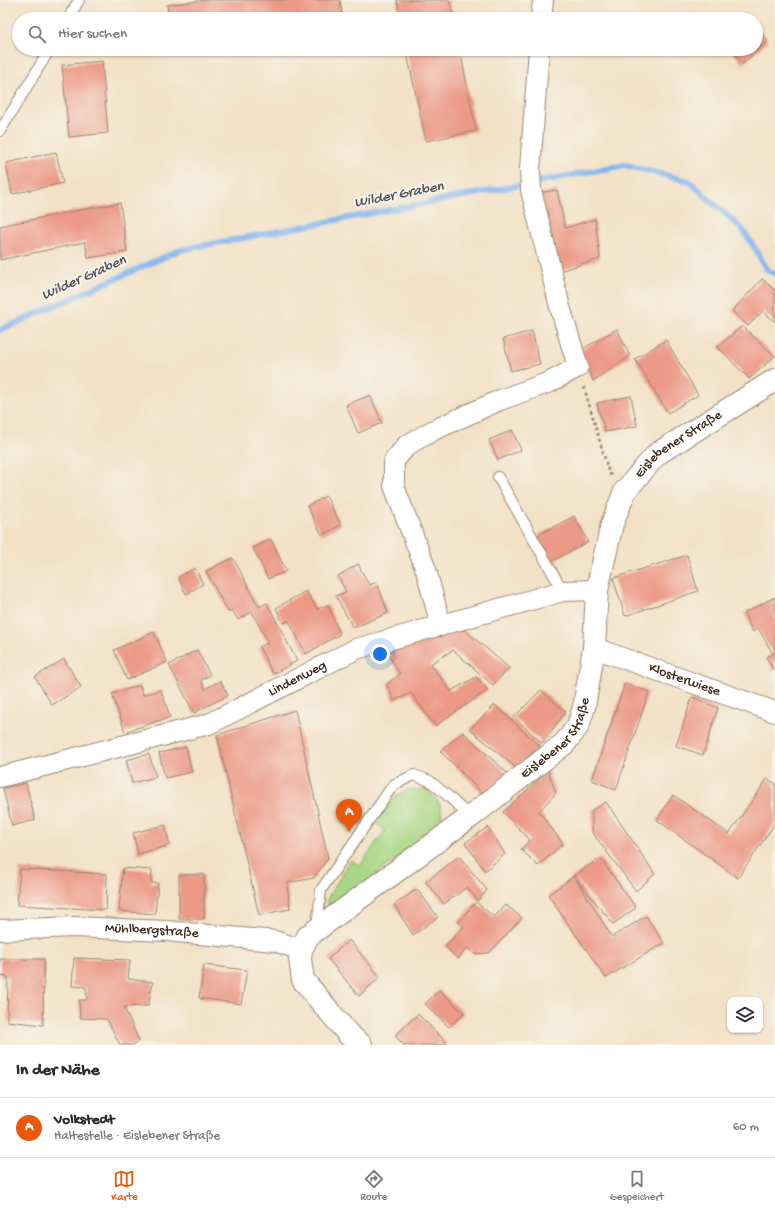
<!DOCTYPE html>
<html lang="de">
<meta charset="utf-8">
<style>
body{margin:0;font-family:"Gochi Hand",sans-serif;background:#f2f2f3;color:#2b2b33}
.controls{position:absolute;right:12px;bottom:12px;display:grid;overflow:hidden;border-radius:8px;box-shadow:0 1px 3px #0004}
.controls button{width:36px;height:36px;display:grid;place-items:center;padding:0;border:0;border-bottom:1px solid #e1e1e2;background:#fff;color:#2b2b33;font:20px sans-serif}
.you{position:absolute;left:380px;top:654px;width:14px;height:14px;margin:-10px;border:3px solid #fff;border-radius:50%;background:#1a73e8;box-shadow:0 0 0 6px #1a73e833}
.badge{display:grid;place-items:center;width:26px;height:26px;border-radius:50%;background:#ea580c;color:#fff;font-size:13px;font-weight:700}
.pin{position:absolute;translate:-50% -33px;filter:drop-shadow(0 1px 2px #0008)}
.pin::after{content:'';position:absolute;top:21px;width:14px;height:12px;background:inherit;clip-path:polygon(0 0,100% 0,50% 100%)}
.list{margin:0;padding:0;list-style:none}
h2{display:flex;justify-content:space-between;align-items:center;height:52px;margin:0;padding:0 16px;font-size:17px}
h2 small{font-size:13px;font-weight:400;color:#7c7c81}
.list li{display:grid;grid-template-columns:26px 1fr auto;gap:12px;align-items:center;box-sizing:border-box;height:60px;padding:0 16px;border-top:1px solid #e1e1e2}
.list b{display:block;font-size:15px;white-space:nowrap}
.list p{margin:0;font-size:13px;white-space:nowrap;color:#7c7c81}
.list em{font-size:13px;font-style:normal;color:#7c7c81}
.icon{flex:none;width:22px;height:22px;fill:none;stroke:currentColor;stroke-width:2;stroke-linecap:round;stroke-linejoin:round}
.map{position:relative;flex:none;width:775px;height:1045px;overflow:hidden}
.search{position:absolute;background:#fff;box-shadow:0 1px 3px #0004;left:12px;right:12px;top:12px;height:44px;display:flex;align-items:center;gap:10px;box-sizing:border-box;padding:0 14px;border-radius:22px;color:#7c7c81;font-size:15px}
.sheet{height:112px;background:#fff}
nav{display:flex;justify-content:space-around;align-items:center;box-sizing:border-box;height:56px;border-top:1px solid #e1e1e2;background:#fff;font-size:11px;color:#7c7c81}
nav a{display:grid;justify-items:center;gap:2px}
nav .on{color:#ea580c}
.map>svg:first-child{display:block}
.green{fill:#a7d785;stroke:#718052}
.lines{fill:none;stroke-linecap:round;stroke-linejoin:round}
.stream{stroke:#83b4ef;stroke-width:6}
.building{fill:#ec9a87}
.service-casing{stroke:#968672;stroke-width:12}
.minor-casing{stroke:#968672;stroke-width:22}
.secondary-casing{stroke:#968672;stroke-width:24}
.path{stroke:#968672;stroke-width:2.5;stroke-dasharray:3 3;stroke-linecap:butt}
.service{stroke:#fff;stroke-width:10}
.minor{stroke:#fff;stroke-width:20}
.secondary{stroke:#fff;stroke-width:22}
.labels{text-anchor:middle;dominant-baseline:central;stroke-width:4;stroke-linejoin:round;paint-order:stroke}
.street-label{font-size:14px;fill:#3b2a1e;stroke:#f7f3e8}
.water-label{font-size:15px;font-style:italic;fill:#51535d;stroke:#f7f3e8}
</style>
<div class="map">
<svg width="775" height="1045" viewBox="0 0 775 1045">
<rect width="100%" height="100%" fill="#f7f3e8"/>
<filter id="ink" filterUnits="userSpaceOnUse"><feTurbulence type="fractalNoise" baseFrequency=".025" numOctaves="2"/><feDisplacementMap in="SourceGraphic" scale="8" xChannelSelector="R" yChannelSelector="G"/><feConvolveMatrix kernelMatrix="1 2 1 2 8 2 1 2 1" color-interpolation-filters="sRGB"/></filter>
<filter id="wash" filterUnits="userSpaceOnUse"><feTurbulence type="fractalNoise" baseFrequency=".012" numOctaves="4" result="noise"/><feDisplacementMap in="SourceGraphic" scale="16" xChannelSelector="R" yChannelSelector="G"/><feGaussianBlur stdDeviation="0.9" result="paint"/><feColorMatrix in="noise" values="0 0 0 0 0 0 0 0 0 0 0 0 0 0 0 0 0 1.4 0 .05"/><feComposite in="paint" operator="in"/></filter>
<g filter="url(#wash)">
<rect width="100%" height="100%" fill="#f2e1c6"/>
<path class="green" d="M 425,789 C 440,802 443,804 441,825 L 333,907 L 328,904 L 327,899 L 351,860 L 360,866 L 385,830 L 376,823 L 394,797 L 407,790 Z"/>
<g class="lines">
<path class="stream" d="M 0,330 L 180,250 L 625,165 L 689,181 L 743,230 L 756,250 L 766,269 L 775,274"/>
</g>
<g id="blocks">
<path class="building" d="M 205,0 L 340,0 L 342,15 L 308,19 L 169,19 L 167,5 Z
M 397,0 L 449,0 L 454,19 L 400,19 Z
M 756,27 L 768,41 L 743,64 L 730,49 L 756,49 Z
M 406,49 L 460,49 L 476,131 L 426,141 Z
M 102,61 L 108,133 L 69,137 L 62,65 Z
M 56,152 L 63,183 L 12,194 L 6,163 Z
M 557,190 L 565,228 L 595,219 L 600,259 L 559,271 L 538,193 Z
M 120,203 L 127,252 L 88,258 L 85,242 L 0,260 L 0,226 L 80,210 Z
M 762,279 L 775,290 L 775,322 L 763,311 L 748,326 L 732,311 Z
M 742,326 L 775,356 L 749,379 L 718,347 Z
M 617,329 L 630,356 L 593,381 L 581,350 Z
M 532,331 L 540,364 L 511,371 L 503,339 Z
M 666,340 L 698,395 L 668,413 L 635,359 Z
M 370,395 L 382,423 L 358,433 L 346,405 Z
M 631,396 L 637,426 L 605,432 L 597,403 Z
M 512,430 L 521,450 L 498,460 L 489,440 Z
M 326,496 L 341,525 L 322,535 L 307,506 Z
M 574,516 L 588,542 L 552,561 L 538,535 Z
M 271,539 L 286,571 L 268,579 L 253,548 Z
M 687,555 L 698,591 L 625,616 L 613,578 Z
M 233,558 L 259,607 L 267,603 L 297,661 L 273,674 L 259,647 L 268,643 L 252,612 L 238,620 L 232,610 L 228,612 L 206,571 Z
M 358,564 L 369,585 L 377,582 L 388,613 L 353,628 L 336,596 L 346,592 L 338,576 Z
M 195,568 L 203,584 L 186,594 L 178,577 Z
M 306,591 L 317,609 L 328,605 L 340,634 L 306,654 L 289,621 L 283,623 L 276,608 Z
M 775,597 L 775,669 L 773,670 L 766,657 L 773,654 L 758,628 L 753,632 L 744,613 Z
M 465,630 L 509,668 L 493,685 L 453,650 L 430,664 L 451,691 L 476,677 L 488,690 L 435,726 L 411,693 L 394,701 L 387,684 L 400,674 L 387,653 L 428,634 Z
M 154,632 L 167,662 L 127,680 L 114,650 Z
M 197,650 L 210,675 L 201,680 L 205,689 L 220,681 L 228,695 L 194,713 L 169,665 Z
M 64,659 L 81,687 L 52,705 L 35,677 Z
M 625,683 L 649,692 L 616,790 L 592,780 Z
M 140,685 L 143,695 L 161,690 L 170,717 L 125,732 L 112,694 Z
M 541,690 L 566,712 L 542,743 L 514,717 Z
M 692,697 L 718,708 L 703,755 L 676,746 Z
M 495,705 L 540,746 L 516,768 L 470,729 Z
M 295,710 L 328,858 L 314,878 L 287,883 L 290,909 L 259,915 L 217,735 Z
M 463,732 L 508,774 L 484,795 L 440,751 Z
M 186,747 L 192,772 L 165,778 L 159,753 Z
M 149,754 L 156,777 L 132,783 L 126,760 Z
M 548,771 L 556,793 L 539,811 L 563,844 L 538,866 L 521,849 L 530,840 L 503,812 Z
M 767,779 L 775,783 L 775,823 L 738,878 L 657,820 L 673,795 L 729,834 Z
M 26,783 L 35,820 L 12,826 L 3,788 Z
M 606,802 L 655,874 L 636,891 L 592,832 L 592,810 Z
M 165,825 L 170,845 L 138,854 L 133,833 Z
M 488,827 L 505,854 L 485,871 L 465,843 Z
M 459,856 L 487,890 L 478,901 L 467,887 L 444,904 L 426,882 Z
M 600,858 L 636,908 L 613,924 L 574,876 Z
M 123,868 L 152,870 L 151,883 L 158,883 L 155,914 L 119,911 Z
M 20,869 L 107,874 L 106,910 L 17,905 Z
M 204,874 L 204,919 L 179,919 L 179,875 Z
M 574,876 L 612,937 L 646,916 L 664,943 L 606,978 L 548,895 Z
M 417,889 L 438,917 L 413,935 L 394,905 Z
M 476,902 L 494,917 L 506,905 L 522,918 L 489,953 L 475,954 L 467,948 L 458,959 L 445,946 L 464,927 L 458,922 Z
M 349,940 L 380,977 L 359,996 L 328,959 Z
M 74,958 L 130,960 L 128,979 L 153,982 L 148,1006 L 124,1007 L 139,1041 L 133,1045 L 120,1045 L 107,1019 L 80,1018 L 79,1000 L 87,1000 L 86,987 L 72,986 Z
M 0,959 L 44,959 L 43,1025 L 7,1021 L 8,977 L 0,976 Z
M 204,965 L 247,970 L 241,1004 L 199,998 Z
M 439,990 L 464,1013 L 449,1027 L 425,1004 Z
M 418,1014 L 447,1043 L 445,1045 L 404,1045 L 395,1036 Z"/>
</g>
</g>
<g filter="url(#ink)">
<use href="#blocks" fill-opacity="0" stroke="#968672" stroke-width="1"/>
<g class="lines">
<defs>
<path id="service" d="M 68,19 L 79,0
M 0,131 L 50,49
M 498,477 L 563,591
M 317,927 L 321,890 L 393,785 L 414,775 L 430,781 L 448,796 L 470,817"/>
<g id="minor">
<path d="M 541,19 L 543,0"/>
<path d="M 441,626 L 426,570 L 394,486 L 394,461 L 407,445 L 434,430 L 500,400 L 550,382 L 578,367 L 560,307 L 531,190 L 530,169 L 539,49"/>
<path id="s1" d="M 594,648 L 775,712"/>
<path id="s2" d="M 0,777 L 209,724 L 356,649 L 563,591 L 597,590"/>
<path id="s3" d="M 0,930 L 74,927 L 166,931 L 275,941 L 301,950"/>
</g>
<g id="secondary">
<path id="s4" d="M 361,1045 L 349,1035 L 303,980 L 300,959 L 301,950 L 308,936 L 470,817 L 565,743 L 578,726 L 584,707 L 594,648 L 597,590 L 612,524 L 625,491 L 657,454 L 775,380"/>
</g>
</defs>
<use href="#service" class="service-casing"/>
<use href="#minor" class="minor-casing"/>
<use href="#secondary" class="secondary-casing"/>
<path class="path" d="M 584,387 L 609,473 L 612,476"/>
<use href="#service" class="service"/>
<use href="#minor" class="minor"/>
<use href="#secondary" class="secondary"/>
</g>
</g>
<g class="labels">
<g class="street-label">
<text stroke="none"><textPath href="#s4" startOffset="789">Eislebener Straße</textPath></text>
<text stroke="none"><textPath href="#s2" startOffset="315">Lindenweg</textPath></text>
<text stroke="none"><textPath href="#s1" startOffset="96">Klosterwiese</textPath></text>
<text stroke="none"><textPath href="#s4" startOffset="453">Eislebener Straße</textPath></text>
<text stroke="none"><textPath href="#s3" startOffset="152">Mühlbergstraße</textPath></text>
</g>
<g class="water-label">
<text transform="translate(399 195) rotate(-11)">Wilder Graben</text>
<text transform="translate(84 278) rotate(-24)">Wilder Graben</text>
</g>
</g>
</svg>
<div class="controls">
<button><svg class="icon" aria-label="layers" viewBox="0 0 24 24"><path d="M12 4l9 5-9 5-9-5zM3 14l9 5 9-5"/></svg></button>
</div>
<div class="you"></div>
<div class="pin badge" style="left:349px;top:832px">A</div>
<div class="search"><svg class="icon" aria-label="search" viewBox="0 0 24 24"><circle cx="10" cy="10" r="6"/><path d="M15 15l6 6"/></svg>Hier suchen</div>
</div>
<section class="sheet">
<h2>In der Nähe<small></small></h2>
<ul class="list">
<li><span class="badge">A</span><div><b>Volkstedt</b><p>Haltestelle · Eislebener Straße</p></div><em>60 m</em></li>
</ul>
</section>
<nav>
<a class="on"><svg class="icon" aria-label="map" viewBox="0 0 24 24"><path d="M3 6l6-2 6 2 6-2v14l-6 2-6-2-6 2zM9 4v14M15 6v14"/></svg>Karte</a>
<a><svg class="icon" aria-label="directions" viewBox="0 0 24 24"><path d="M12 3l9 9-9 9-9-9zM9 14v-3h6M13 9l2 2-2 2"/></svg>Route</a>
<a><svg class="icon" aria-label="saved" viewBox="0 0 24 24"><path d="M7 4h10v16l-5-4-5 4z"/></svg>Gespeichert</a>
</nav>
